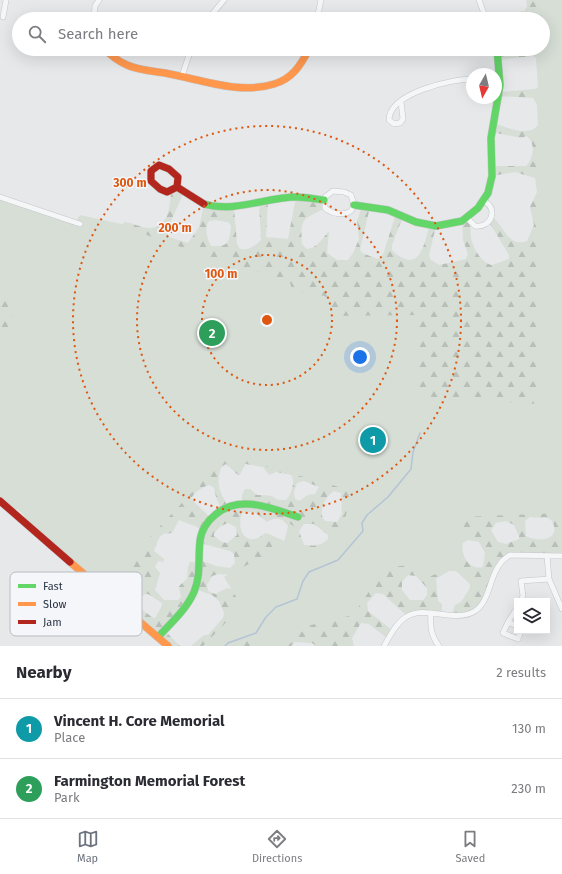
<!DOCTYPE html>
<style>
body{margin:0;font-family:"Fira Sans",sans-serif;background:#f7f7f7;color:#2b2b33}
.controls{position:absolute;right:12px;bottom:12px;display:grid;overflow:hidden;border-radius:0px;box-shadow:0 4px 16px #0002}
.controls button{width:36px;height:36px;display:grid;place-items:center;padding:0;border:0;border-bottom:1px solid #e1e1e2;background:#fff;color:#2b2b33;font:20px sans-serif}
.compass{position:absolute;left:466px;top:68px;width:36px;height:36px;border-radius:50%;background:#fff;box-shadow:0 4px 16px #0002;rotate:188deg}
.you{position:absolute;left:360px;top:357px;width:14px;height:14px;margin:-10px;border:3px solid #fff;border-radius:50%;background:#1a73e8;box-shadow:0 0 0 6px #1a73e833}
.badge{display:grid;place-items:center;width:26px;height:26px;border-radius:50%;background:#6c737f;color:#fff;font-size:13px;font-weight:700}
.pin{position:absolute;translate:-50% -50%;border:2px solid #fff;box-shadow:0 1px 4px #0006}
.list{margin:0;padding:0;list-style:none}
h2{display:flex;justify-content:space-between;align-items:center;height:52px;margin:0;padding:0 16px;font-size:17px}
h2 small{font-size:13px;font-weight:400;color:#7c7c81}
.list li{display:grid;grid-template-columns:26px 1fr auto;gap:12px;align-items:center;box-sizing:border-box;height:60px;padding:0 16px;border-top:1px solid #e1e1e2}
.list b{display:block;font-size:15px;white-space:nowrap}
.list p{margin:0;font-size:13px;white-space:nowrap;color:#7c7c81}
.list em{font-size:13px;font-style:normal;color:#7c7c81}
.icon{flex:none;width:22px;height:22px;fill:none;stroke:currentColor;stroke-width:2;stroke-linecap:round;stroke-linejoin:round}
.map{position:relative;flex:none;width:562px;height:646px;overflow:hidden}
.search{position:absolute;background:#fff;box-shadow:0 4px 16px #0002;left:12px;right:12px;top:12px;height:44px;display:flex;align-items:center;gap:10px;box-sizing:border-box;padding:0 14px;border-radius:22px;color:#7c7c81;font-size:15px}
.sheet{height:172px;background:#fff}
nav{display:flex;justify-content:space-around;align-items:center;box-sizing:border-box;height:56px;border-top:1px solid #e1e1e2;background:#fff;font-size:11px;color:#7c7c81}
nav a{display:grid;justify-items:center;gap:2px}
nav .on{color:#6c737f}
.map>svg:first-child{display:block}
.forest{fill:url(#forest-firs);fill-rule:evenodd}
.park{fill:#d6ded6}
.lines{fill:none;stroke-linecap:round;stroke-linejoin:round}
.stream{stroke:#b4c4d5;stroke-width:1.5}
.street-casing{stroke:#c4c6c8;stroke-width:6}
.fast-casing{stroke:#c4c6c8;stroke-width:8}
.slow-casing{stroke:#c4c6c8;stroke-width:8}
.jam-casing{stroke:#c4c6c8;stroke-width:8}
.street{stroke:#f5f6f7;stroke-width:5}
.fast{stroke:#63d668;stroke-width:7}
.slow{stroke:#ff974d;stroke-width:7}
.jam{stroke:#b3261e;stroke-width:7}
.ring{fill:none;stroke:#df570f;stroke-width:2;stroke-dasharray:2 4}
.key{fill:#f4f6f9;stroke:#b8bcc3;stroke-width:1}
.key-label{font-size:11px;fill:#2b3445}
.centre{fill:#df570f;stroke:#f4f6f9;stroke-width:2}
.ring-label{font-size:12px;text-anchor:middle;font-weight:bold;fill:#df570f;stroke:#f4f6f9;stroke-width:3;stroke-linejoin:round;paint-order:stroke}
</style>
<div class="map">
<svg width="562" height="646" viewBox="0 0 562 646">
<defs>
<pattern id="forest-firs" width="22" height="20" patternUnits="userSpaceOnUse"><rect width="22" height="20" fill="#d6ded6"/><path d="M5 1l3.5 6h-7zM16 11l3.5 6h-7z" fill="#b8bfb9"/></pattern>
</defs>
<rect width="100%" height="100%" fill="#e6e8ea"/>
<path class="forest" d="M 526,0 L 562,0 L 562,556 L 521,554 L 502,559 L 483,600 L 476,610 L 452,615 L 455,605 L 461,602 L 470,588 L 470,584 L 456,571 L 449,571 L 436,579 L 438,601 L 442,604 L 442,614 L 419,613 L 407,616 L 383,594 L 376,593 L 367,603 L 368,611 L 393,631 L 388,639 L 369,624 L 361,623 L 352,638 L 354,646 L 316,646 L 312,643 L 295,642 L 291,646 L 191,646 L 204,635 L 208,635 L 223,618 L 224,613 L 219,601 L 212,595 L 195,589 L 164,630 L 180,646 L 168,646 L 22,520 L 26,514 L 19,507 L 13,513 L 0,501 L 0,197 L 70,220 L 119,227 L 125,222 C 133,223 142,228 149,228 C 169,229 170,205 171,192 L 174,190 L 184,192 L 166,232 L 169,237 L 188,243 L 199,227 L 204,204 L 234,207 L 237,244 L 240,249 C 248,251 255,246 261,240 L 259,202 L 268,200 L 266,237 L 288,239 L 296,197 L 324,200 L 325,208 C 303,220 300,217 302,244 L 307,249 C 317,248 322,239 329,231 L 327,253 L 337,260 L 348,260 L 353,253 L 359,239 L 357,221 L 362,206 L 370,207 L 360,249 L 362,253 L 378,259 L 382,256 L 384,252 L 396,213 L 403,216 L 392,245 L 392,250 C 396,255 399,256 405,259 C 422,266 426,236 430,225 L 436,226 L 429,255 L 431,260 L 439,265 L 466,259 L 468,254 L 463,240 L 462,221 L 467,218 C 473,226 469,233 472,242 C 475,251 482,263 492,265 L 509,259 L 509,255 L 489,222 L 492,216 C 504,226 508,248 527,241 L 534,225 L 530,207 L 537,192 L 535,178 L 515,172 L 492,176 L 492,166 L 526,166 C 534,159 536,141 526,136 L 522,138 L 491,132 L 493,123 C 507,127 528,138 538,125 L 537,105 L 533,98 L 499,96 L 500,92 L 535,89 L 538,87 L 536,58 L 533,56 L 499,60 L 498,52 L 509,49 L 543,49 L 543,19 L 486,19 L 485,17 L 524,11 L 527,7 ZM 215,220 L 228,222 L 231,226 C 229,243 229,247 211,246 C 207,239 204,228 209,221 ZM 226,464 L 238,475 L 240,475 L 245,464 L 263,467 L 269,475 L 276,472 L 291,475 C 296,481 291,495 286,500 L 278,500 L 272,496 L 264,495 L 257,495 L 250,489 L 245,489 L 242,495 L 242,503 L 228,506 C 219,491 216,485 221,467 ZM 304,481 L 319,487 L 315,494 L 308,495 L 299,501 L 295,499 L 294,492 L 297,483 ZM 210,485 L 214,488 L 216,497 L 221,509 L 211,518 L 191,499 C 194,492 203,486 210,485 ZM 334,491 L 341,493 L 342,514 L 337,522 L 325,521 C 317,513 325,496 334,491 ZM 249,512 L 256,513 L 267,522 C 281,513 286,523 294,534 L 287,542 L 266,533 C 262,535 258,539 255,539 C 240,541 238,523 242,513 ZM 530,517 L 548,518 L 552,521 C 562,540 539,543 526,536 L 525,521 ZM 179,520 L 197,527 L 201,532 L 200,543 L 230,551 L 234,554 L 235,563 L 230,568 L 216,566 L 200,560 L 200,563 L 190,562 L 188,567 L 187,579 L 179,586 L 181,597 L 178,600 L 164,600 L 155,590 L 160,573 L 155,567 L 158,561 L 163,562 L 164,559 L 154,551 L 159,538 L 163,534 L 172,533 ZM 506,521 L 514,525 L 519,536 L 519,539 L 506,544 L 498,542 L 491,530 L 496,523 ZM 228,523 L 236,527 L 237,535 L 227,543 L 222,542 L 214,536 L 214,533 L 221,526 ZM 304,524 L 314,524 L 328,535 L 328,539 C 321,546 314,546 304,545 L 299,531 ZM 468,540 L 479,542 L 485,553 L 483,567 C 469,571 460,554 463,543 ZM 219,574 L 231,575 L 235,590 L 227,588 L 215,594 L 208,591 L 207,585 L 212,576 ZM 408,575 L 416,576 L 427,588 L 427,595 L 423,600 L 410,600 L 402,590 L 402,582 ZM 146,594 L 148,594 L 162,603 L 162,606 L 155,618 L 152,617 L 137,606 L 142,596 Z"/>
<path class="park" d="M 541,0 L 562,0 L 562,513 L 462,517 L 459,567 L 427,577 L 408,565 L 385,568 L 353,615 L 307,626 L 288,646 L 255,646 L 245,637 L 235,646 L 203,646 L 234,614 L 238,600 L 224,577 L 283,546 L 289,523 L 298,529 L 295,545 L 328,550 L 343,525 L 353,491 L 227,455 L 104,586 L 0,494 L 0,351 L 18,303 L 0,289 L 0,200 L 74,225 L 80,215 L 121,224 L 159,240 L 290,282 L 292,290 L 325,296 L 331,316 L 417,315 L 419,396 L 539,404 L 541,49 L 543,49 Z"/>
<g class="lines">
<path class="stream" d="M 225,646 L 228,643 L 256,633 L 266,617 L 276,607 L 297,599 L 303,581 L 309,572 L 338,560 L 363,531 L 362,523 L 367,515 L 388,497 L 411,469 L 413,452 L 420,433"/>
<defs>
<path id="street" d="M 479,0 L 486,19
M 3,17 L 6,0
M 94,19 L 95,6 L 99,0
M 208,19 L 224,0
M 317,19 L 321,0
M 182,76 L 191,49
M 401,102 L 403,119 L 400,123 L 394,124 L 389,120 C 389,93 452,79 472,79
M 333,191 L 344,192 L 351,195 L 354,205 L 351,211 C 343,216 332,214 325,208 L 325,197 Z
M 0,197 L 80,224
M 467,218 L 475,226 C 491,228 499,209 484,201
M 547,556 L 549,579 L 562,609
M 521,601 L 523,596 L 521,581 L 549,579
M 517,608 L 508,622 L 503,633 L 518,639 L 521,631
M 431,613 C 430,626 431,636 439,646
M 508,622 L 517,626
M 384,646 C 390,636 396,623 406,617 C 424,604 455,624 475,611 C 493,599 488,567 510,555 L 562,556"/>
<path id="fast" d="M 204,204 C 235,213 266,197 296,197 C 305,197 315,199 324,200
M 354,205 L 388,210 L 416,222 L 436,226 L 462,221 L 478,208 L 488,193 L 492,176 L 491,138 L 500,85 L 497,49
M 158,637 C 171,623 186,610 194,592 C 201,576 198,558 200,541 C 201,531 207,521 215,515 C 239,494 271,508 298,517"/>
<path id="slow" d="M 105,49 C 111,56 118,61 127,65 C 138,70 153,71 165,73 C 199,79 240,95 274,84 C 292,79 301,65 309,49
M 70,562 L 168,646"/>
<path id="jam" d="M 177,187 L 167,192 L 160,189 L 151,181 L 151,171 L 159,165 L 169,169 L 178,177 L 177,187 L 204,204
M 0,501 L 70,562"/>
</defs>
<use href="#street" class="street-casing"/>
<use href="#fast" class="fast-casing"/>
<use href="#slow" class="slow-casing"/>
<use href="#jam" class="jam-casing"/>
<use href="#street" class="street"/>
<use href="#fast" class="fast"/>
<use href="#slow" class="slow"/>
<use href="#jam" class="jam"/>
</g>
<g class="ring">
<circle cx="267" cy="320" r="65"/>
<circle cx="267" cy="320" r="130"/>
<circle cx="267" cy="320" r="194"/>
</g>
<rect x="10" y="572" width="132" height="64" rx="6" class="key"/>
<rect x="18" y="584" width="18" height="4" fill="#63d668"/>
<rect x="18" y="602" width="18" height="4" fill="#ff974d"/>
<rect x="18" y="620" width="18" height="4" fill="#b3261e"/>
<g class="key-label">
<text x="43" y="590">Fast</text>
<text x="43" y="608">Slow</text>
<text x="43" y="626">Jam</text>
</g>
<circle cx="267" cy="320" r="6" class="centre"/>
<g class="ring-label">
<text x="130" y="187">300 m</text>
<text x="175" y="232">200 m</text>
<text x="221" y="278">100 m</text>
</g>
</svg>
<div class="controls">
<button><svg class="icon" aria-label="layers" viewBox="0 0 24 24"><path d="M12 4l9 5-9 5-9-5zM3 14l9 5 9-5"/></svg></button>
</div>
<svg class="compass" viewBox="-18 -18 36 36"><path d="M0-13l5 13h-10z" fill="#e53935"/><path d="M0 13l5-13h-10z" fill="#7c7c81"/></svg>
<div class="you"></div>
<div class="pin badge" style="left:373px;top:440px;background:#0f9aa8">1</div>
<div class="pin badge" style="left:212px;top:333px;background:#2e9e5b">2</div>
<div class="search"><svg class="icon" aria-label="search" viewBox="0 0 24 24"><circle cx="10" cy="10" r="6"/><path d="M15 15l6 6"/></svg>Search here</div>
</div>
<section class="sheet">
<h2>Nearby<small>2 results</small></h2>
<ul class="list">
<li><span class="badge" style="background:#0f9aa8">1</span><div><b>Vincent H. Core Memorial</b><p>Place</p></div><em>130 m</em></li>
<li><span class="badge" style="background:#2e9e5b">2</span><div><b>Farmington Memorial Forest</b><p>Park</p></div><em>230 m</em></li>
</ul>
</section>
<nav>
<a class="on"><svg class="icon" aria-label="map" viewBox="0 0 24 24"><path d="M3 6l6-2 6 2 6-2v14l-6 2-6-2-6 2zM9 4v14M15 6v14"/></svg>Map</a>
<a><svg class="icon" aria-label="directions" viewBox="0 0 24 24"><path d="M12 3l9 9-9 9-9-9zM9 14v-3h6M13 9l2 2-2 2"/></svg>Directions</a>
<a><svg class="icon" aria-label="saved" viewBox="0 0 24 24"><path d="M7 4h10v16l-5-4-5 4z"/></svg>Saved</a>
</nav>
